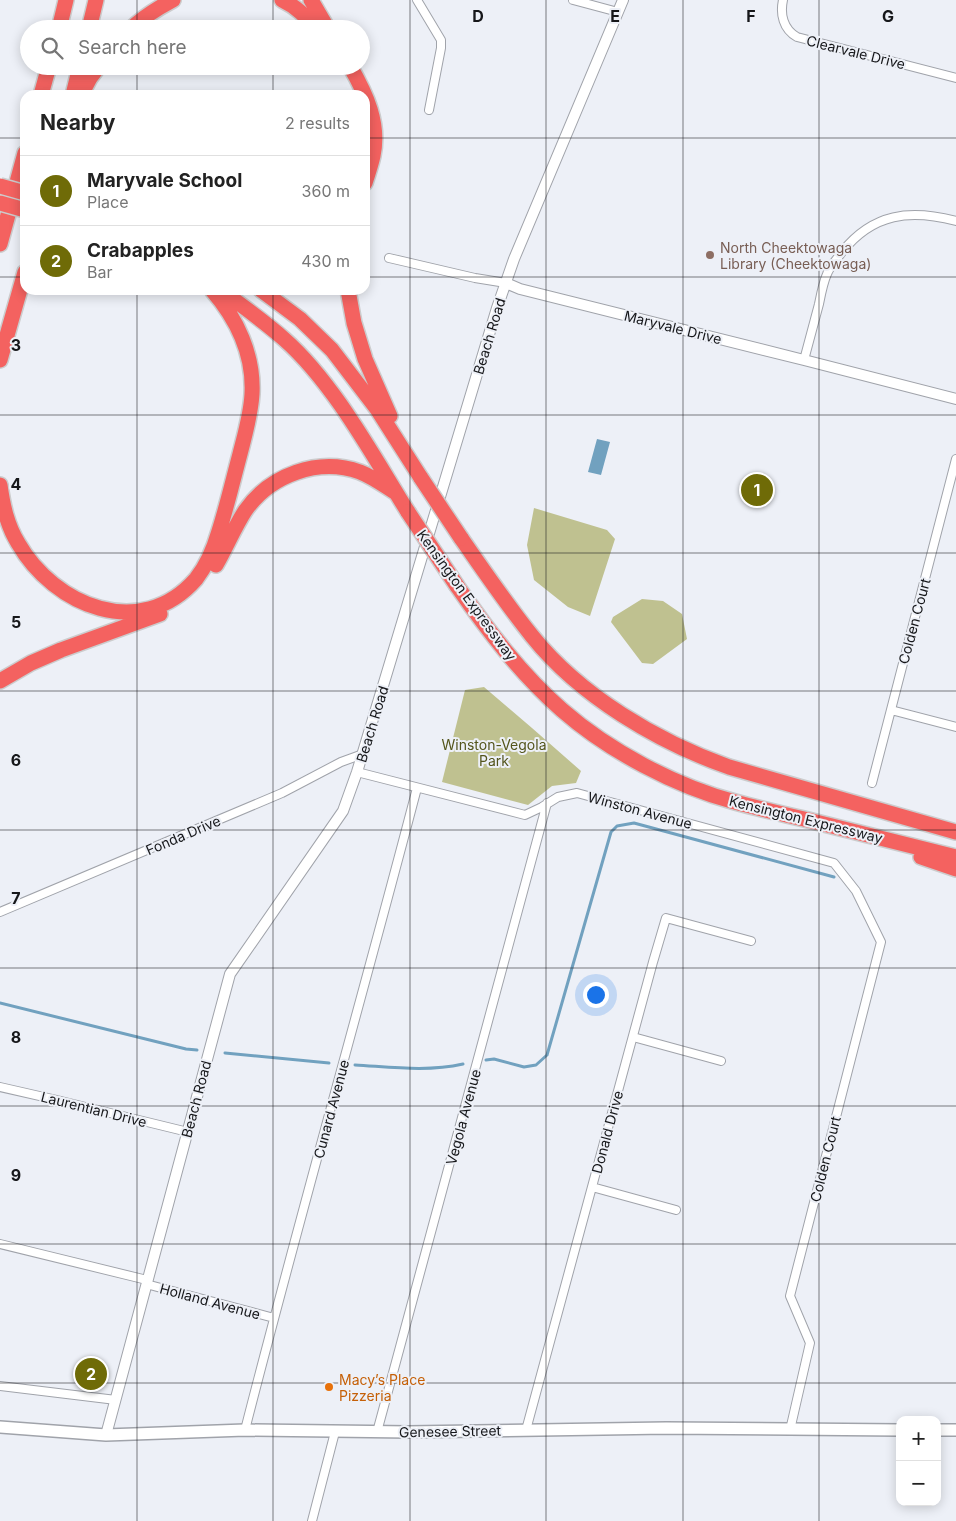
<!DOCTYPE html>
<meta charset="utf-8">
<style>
body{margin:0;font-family:Inter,sans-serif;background:#f2f2f2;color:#222}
.controls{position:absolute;right:15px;bottom:15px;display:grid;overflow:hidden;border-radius:10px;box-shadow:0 2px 12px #0003}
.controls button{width:45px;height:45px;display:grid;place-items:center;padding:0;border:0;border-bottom:1px solid #e0e0e0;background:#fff;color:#222;font:25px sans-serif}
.you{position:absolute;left:595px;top:994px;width:18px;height:18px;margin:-12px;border:4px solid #fff;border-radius:50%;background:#1a73e8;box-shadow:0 0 0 8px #1a73e833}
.badge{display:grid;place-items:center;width:32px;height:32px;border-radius:50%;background:#6f6b07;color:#fff;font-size:16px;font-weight:700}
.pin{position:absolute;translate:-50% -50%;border:2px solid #fff;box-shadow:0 1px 5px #0006}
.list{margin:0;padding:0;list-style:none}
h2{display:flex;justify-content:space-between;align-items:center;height:65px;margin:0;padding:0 20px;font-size:21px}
h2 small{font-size:16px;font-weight:400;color:#767676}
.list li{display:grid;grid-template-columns:32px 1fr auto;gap:15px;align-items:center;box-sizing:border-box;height:70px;padding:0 20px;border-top:1px solid #e0e0e0}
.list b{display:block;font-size:19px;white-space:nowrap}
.list p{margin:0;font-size:16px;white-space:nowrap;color:#767676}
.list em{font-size:16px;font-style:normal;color:#767676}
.icon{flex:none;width:28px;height:28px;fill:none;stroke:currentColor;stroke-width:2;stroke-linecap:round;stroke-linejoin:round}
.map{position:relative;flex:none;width:956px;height:1521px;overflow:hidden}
.search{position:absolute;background:#fff;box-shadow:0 2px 12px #0003;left:20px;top:20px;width:350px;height:55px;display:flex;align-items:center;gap:12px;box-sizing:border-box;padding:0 18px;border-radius:28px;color:#767676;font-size:19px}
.panel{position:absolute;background:#fff;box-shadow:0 2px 12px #0003;left:20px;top:90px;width:350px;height:205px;border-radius:15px}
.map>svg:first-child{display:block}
.green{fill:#bfc190}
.water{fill:#71a1bf}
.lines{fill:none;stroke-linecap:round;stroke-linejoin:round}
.stream{stroke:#71a1bf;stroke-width:3}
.minor-casing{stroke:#a0a3aa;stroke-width:10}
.tertiary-casing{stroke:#a0a3aa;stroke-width:12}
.secondary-casing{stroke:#a0a3aa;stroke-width:14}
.motorway-casing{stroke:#cccccd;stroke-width:18}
.minor{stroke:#fff;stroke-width:8}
.tertiary{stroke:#fff;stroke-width:10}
.secondary{stroke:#fff;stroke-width:11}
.motorway{stroke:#f46260;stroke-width:15}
.motorway-bridge-casing{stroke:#cccccd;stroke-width:18;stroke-linecap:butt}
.motorway-bridge{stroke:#f46260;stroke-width:15}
.grid{fill:none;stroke:#16171a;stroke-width:1;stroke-opacity:0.55}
.education-dot{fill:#8d6e63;stroke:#edf0f7;stroke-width:2}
.food-dot{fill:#e8710a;stroke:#edf0f7;stroke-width:2}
.labels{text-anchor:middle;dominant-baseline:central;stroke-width:4;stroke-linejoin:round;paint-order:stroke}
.street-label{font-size:14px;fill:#16171a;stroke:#edf0f7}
.education-label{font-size:14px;fill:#785e54;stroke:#edf0f7;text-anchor:start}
.park-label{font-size:14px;fill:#54551c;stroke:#edf0f7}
.food-label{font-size:14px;fill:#c56008;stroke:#edf0f7;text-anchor:start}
.grid-label{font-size:16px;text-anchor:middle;font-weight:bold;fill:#16171a;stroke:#edf0f7;stroke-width:4;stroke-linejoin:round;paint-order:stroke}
</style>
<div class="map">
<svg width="956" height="1521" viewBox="0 0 956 1521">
<rect width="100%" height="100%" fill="#edf0f7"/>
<path class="green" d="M 534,508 L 607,530 L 615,539 L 590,616 L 568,607 L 534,580 L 527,545 Z
M 642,599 L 663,601 L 682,614 L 687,639 L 653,664 L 642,663 L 611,622 L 613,617 Z
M 484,687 L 532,728 L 581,771 L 576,783 L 552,786 L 528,805 L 442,782 L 465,690 Z"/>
<path class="water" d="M 597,439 L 610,442 L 601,475 L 588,472 Z"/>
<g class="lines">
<path class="stream" d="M 0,1003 L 186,1049 L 197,1050
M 225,1053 L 329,1063
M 486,1060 L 494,1059 L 524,1067 L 536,1065 L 547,1055 L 611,832 L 617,826 L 634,823 L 834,877
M 355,1065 C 391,1067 427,1072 463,1064"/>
<defs>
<path id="minor" d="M 417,0 L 441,40 L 441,48 L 429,110
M 573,0 L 618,12
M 783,0 C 780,14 783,29 797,37 L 956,78
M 389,258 L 475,278 L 506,283
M 804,360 C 809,341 814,322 819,304 C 821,294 823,283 827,274 C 830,266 837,259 842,252 C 873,213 910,209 956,221
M 891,710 L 956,727
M 357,772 L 525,815 L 542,807 L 558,797 L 577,793 L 834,863 L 856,891 L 881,942 L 790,1296 L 810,1343 L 790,1430
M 872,783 L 956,459
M 0,912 L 282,793 L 341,762 L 363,754
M 633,1037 L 721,1061
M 0,1087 L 57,1100 L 188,1132
M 592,1187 L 676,1210
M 0,1244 L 147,1280
M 146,1284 L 274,1318
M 0,1386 L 116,1400
M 245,1430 C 300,1215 361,1002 417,788
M 526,1430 L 653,962 L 666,918 L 751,941
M 377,1432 L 547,803
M 312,1521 L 335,1432"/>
<path id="tertiary" d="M 506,283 L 520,289 L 804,360 L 956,399
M 106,1435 L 230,974 L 343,811 L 357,772 L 497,308 L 514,259 L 623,0"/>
<path id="secondary" d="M 0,1427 L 106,1435 L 245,1430 L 409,1432 L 666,1428 L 900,1430
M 937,1430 L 956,1430"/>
<path id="motorway" d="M 282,0 C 297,7 306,17 317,29
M 311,0 L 328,29
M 59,29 L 66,0
M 89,29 L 96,0
M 131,29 C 143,17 158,8 173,0
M 350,66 C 366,94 380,123 373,156 C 371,165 368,174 365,183
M 41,95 L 49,66
M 73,95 L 80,66
M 81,95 L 90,78 L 99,66
M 0,244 L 25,153
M 221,290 C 242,306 264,321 284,339 C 334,383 373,456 408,512
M 261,290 L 300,319 L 332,350 L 377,409 L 421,478
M 348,290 L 354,323 L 365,359 L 390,416
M 0,360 L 25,272
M 0,485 C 3,506 7,525 18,543 C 54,606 141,642 196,579 C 207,565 214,548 219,531 C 227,506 233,480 240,454 C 245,434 251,414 252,394 C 254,355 237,319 212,290
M 461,538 C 484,571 507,605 532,636 C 580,696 658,742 729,767 L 956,832
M 216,565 C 226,548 234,528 245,511 C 270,475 318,457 360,472 C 373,477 385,486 396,493
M 457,586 C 488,631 521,674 562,710 C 609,751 675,786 735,802 C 761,809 787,815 812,821 C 860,833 908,845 956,857
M 0,681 L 31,663 L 61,650 L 160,614
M 921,857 L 956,869"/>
</defs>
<use href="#minor" class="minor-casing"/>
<use href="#tertiary" class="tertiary-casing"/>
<use href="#secondary" class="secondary-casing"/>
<use href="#motorway" class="motorway-casing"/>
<use href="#minor" class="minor"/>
<use href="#tertiary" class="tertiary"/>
<use href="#secondary" class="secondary"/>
<use href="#motorway" class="motorway"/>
<defs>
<path id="motorway-bridge" d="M 0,186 L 25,193
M 0,203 L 25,210
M 421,478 L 461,538
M 408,512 L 457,586"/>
</defs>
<use href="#motorway-bridge" class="motorway-bridge-casing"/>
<use href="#motorway-bridge" class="motorway-bridge"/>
</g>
<path class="grid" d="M 137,0 L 137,29M 273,0 L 273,29M 410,0 L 410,1521M 546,0 L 546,1521M 683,0 L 683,1521M 819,0 L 819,1521M 137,66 L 137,95M 273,66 L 273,95M 0,138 L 25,138M 365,138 L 956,138M 0,277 L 25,277M 365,277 L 956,277M 137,290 L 137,1521M 273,290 L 273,1521M 0,415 L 956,415M 0,553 L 956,553M 0,691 L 956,691M 0,830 L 956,830M 0,968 L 956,968M 0,1106 L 956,1106M 0,1244 L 956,1244M 0,1383 L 956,1383"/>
<circle class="education-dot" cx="710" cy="255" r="5"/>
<circle class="food-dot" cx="329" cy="1387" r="5"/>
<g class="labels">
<g class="street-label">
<text transform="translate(856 52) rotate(14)">Clearvale Drive</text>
<text transform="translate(673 327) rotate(14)">Maryvale Drive</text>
<text transform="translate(489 336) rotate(-73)">Beach Road</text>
<text transform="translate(467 595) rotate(54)">Kensington Expressway</text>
<text transform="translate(914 621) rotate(-75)">Colden Court</text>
<text transform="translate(372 724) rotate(-73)">Beach Road</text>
<text transform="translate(640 810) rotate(15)">Winston Avenue</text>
<text transform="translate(806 819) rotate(14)">Kensington Expressway</text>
<text transform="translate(183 835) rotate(-23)">Fonda Drive</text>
<text transform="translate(196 1099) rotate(-75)">Beach Road</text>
<text transform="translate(94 1109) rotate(14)">Laurentian Drive</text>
<text transform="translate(331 1109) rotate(-75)">Cunard Avenue</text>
<text transform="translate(463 1117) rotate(-75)">Vegola Avenue</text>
<text transform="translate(607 1132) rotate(-75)">Donald Drive</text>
<text transform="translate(825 1159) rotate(-76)">Colden Court</text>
<text transform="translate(210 1301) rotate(15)">Holland Avenue</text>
<text transform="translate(450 1431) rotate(-1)">Genesee Street</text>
</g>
<g class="education-label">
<text x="720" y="247">North Cheektowaga<tspan x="720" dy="16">Library (Cheektowaga)</tspan></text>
</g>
<g class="park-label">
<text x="494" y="744">Winston-Vegola<tspan x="494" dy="16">Park</tspan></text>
</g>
<g class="food-label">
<text x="339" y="1379">Macy’s Place<tspan x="339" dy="16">Pizzeria</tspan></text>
</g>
</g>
<g class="grid-label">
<text x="478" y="22">D</text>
<text x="615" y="22">E</text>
<text x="751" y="22">F</text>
<text x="888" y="22">G</text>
<text x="16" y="351">3</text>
<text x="16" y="490">4</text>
<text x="16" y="628">5</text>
<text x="16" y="766">6</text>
<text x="16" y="904">7</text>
<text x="16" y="1043">8</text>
<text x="16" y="1181">9</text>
</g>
</svg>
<div class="controls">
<button>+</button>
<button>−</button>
</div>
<div class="you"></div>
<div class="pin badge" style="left:757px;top:490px">1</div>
<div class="pin badge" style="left:91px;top:1374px">2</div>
<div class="search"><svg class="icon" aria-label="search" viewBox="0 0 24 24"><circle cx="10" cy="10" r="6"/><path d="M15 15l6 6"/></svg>Search here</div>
<section class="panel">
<h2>Nearby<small>2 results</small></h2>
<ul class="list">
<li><span class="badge">1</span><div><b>Maryvale School</b><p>Place</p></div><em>360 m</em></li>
<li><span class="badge">2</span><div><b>Crabapples</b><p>Bar</p></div><em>430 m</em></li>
</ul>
</section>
</div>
